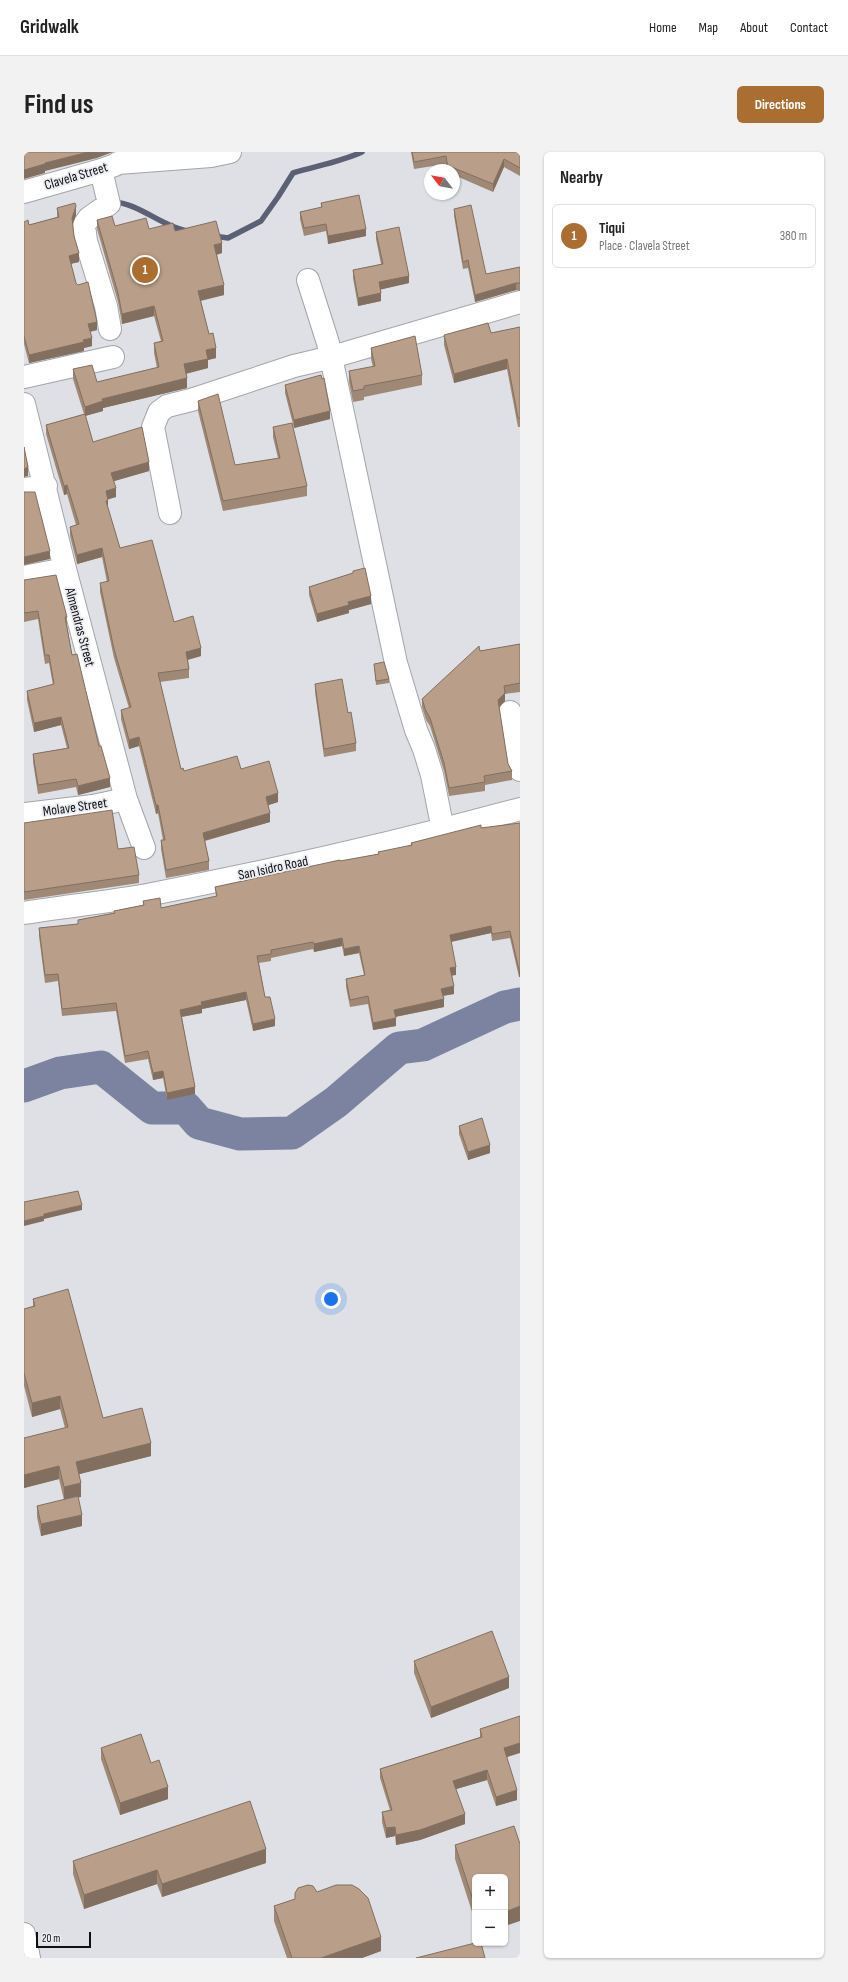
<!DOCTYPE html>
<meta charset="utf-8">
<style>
body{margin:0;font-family:"Sofia Sans Condensed",sans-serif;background:#f2f2f2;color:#222}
.controls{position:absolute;right:12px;bottom:12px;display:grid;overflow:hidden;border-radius:6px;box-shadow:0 1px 3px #0004}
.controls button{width:36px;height:36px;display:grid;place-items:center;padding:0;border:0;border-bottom:1px solid #e0e0e0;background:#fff;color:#222;font:20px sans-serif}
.compass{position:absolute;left:400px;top:12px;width:36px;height:36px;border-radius:50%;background:#fff;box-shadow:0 1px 3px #0004;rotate:301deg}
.scale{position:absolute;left:12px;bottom:10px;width:55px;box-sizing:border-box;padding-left:4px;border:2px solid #0f1011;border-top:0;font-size:11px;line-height:14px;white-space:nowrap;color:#0f1011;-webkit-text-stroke:3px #ebedf2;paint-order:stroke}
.you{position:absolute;left:307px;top:1147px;width:14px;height:14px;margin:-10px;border:3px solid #fff;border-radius:50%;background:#1a73e8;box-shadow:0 0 0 6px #1a73e833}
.badge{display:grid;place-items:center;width:26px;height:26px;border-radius:50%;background:#aa6e31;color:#fff;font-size:13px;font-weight:700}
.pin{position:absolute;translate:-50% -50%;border:2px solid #fff;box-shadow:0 1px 4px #0006}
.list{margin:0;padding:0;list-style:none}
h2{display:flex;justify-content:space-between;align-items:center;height:52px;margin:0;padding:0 16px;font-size:17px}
h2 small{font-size:13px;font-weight:400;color:#767676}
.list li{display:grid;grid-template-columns:26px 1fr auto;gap:12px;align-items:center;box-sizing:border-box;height:64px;margin:0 8px 8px;padding:0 8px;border:1px solid #e0e0e0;border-radius:6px}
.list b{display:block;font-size:15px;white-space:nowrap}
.list p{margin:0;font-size:13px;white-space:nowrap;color:#767676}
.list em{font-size:13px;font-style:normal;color:#767676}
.map{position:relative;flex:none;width:496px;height:1806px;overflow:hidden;border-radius:6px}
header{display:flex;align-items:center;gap:24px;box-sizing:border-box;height:56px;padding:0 20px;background:#fff;border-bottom:1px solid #e0e0e0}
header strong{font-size:19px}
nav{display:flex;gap:22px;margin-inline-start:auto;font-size:14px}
.intro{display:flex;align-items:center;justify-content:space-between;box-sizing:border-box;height:96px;padding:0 24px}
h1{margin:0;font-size:28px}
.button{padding:10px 18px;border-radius:6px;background:#aa6e31;color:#fff;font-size:14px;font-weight:700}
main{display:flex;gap:24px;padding:0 24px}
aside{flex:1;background:#fff;border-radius:6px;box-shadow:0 1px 3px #0004}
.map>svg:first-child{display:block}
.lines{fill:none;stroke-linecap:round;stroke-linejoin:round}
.stream{stroke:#5b6075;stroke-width:5.5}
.river{stroke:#7b83a0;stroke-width:33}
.minor-casing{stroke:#a3a4aa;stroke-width:24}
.major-casing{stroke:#a3a4aa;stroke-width:24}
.minor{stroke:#fff;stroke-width:22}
.major{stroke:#fff;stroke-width:22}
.wall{fill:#9f8976}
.shaded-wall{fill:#826f60}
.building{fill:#b99f89;stroke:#826f60}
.labels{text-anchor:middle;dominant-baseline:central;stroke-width:3.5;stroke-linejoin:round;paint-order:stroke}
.street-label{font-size:14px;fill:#0f1011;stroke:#ebedf2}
</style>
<header>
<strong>Gridwalk</strong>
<nav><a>Home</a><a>Map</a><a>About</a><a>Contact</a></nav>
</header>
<div class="intro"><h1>Find us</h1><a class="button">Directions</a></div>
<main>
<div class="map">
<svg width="496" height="1806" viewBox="0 0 496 1806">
<rect width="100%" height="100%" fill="#dee0e5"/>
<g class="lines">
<path class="stream" d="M 89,50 C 115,51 138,75 164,79
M 190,84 L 204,86 L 237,69 L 254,45 L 269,21 C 292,14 316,10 338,0"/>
<path class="river" d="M 0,934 L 36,921 L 77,915 L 128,956 L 162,956 L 175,971 L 216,982 L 268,981 L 312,950 L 375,896 L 399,893 L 481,855 L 496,852"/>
<defs>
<path id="minor" d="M 94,11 L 187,4 L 206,0
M 77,18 L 85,52 L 65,66 L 60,73 L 62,89 L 82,154 L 86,177
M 0,40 L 77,18 L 91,13
M 284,128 L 304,191 L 372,511 L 392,578 L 400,597 L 408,623 L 419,678
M 0,225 L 89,205
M 0,252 L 41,417 L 102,647 L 120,696
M 0,337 L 22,334
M 146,361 L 129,275 L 135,260 L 143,254 L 167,248 L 270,214 L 308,205 L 496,150
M 0,425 L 41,417
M 486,560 L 496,618
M 0,662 L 69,654 L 102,647
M 0,1782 L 5,1806"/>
<path id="major" d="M 0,761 C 43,754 86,750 128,742 C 252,718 375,690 496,657"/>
</defs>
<use href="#minor" class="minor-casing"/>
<use href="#major" class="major-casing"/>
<use href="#minor" class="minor"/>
<use href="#major" class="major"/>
</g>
<path class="wall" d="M 387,0 L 496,0 L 496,24 L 480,15 L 469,40 L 430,23 L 430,18 L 423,18 L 422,12 L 390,17 Z
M 297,51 L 342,84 L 304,92 L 302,79 L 280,84 L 276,67 L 276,60 L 297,56 Z
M 33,56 L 52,63 L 48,72 L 50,84 L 55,110 L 47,112 L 52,131 L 73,178 L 66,180 L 68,194 L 60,196 L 60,199 L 5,211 L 0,192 L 0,70 L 5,73 L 33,65 Z
M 430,57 L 462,122 L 496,115 L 496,139 L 492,138 L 451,150 L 444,116 L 439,117 L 430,64 Z
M 73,68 L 91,74 L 125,77 L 151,79 L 198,101 L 193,103 L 200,143 L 177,149 L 185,182 L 192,206 L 184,208 L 184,216 L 162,222 L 163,236 L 79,256 L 79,259 L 61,264 L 69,290 L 125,319 L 90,329 L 92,345 L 84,347 L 84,357 L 96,396 L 150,470 L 177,504 L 164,508 L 165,517 L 165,526 L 136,530 L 157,617 L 160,619 L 217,617 L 254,650 L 244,653 L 246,670 L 181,689 L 185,709 L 185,718 L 142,726 L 137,697 L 137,688 L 139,688 L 134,661 L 132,662 L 115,594 L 105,597 L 97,567 L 97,558 L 105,556 L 90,506 L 76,440 L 76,431 L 83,430 L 78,405 L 53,412 L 46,384 L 46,375 L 52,373 L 43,342 L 40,343 L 22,282 L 22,273 L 60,262 L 49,227 L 49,217 L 73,230 L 133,216 L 130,201 L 130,191 L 137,189 L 130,164 L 98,172 L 94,150 L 73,77 Z
M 352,80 L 385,131 L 357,137 L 357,149 L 334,154 L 329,126 L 329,118 L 357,112 L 352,87 Z
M 496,175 L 496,275 L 494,275 L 483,217 L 430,231 L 420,193 L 420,183 L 467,181 Z
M 347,196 L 398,223 L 398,233 L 340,245 L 340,248 L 329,250 L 325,230 L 325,219 L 349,215 L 347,207 Z
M 261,233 L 306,267 L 270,276 L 261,241 Z
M 174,249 L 211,313 L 254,306 L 249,285 L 249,275 L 283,334 L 283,344 L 199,359 L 174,259 Z
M 329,419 L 347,452 L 325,458 L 325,461 L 293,470 L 285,443 L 285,435 L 329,421 Z
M 0,428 L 43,465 L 43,473 L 48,503 L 75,594 L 86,635 L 54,643 L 52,635 L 14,642 L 9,610 L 9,602 L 43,596 L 37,573 L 10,580 L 3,548 L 3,539 L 29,533 L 25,511 L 21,512 L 14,467 L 0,470 Z
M 496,492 L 496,540 L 481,542 L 481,549 L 475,555 L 484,612 L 488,619 L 488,628 L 461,633 L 461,639 L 425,644 L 420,619 L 406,574 L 402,568 L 398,555 L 398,547 L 456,499 Z
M 350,512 L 365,527 L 365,531 L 352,533 Z
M 291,532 L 324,561 L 332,591 L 332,599 L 300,605 L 291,540 Z
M 0,671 L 94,697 L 115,723 L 115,731 L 0,748 Z
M 496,671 L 496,825 L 495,825 L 486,786 L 468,789 L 467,781 L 427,790 L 432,823 L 428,823 L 430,842 L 419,844 L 420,855 L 371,865 L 372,874 L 349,878 L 344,852 L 326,855 L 322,835 L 322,827 L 340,823 L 335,801 L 320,804 L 318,794 L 290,800 L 289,797 L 247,806 L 247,809 L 235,811 L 241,845 L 251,874 L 229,879 L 222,848 L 178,857 L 178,861 L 158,865 L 171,942 L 143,948 L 139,926 L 129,928 L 124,907 L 101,911 L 92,859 L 38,864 L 34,829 L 21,831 L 15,784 L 15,776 L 54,772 L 54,768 L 90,761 L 90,759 L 119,753 L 119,749 L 137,756 L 192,745 L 191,735 L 354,702 L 387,693 L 387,691 L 457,676 Z
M 435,974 L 466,1001 L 444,1008 L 435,982 Z
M 9,1147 L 79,1266 L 127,1304 L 55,1322 L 57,1345 L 54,1345 L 58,1374 L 17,1384 L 13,1365 L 13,1354 L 40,1348 L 35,1327 L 0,1336 L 0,1286 L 41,1276 L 36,1257 L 8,1265 L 0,1234 L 0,1157 L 9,1154 Z
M 390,1509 L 485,1536 L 407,1566 L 390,1521 Z
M 456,1577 L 482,1605 L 493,1648 L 472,1654 L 463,1628 L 432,1637 L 441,1672 L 396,1688 L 372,1693 L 371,1684 L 362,1686 L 358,1670 L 358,1660 L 366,1658 L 356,1626 L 356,1617 L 456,1585 Z
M 77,1596 L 127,1611 L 144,1647 L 96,1663 L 77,1607 Z
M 431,1693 L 451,1725 L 451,1769 L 431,1707 Z
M 49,1709 L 242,1711 L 138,1745 L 133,1732 L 60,1757 L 49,1722 Z
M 293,1740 L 357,1799 L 338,1806 L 263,1806 L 250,1769 L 250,1754 Z"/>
<path class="shaded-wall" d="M 64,0 L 89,0 L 73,6 L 21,19 L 21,21 L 0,27 L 0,18 L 21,11 Z
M 480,7 L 480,15 L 469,40 L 469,32 Z
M 52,54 L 52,63 L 48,75 L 48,66 Z
M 342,77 L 342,84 L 304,92 L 304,84 Z
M 198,91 L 198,101 L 190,103 L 190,93 Z
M 55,101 L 55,110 L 45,112 L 45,104 Z
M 385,124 L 385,131 L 355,138 L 355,130 Z
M 492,131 L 492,138 L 451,150 L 451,143 Z
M 200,133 L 200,143 L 174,149 L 174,139 Z
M 357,141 L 357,149 L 334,154 L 334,146 Z
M 130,154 L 130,164 L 98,172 L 98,162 Z
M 73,170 L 73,178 L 64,180 L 64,172 Z
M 68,186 L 68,194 L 60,196 L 60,199 L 5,211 L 5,203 Z
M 192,196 L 192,206 L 184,208 L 184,216 L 160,222 L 160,212 L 182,198 Z
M 483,207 L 483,217 L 430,231 L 430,222 Z
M 163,226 L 163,236 L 79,256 L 79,259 L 61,264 L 61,255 L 78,247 Z
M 306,259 L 306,267 L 270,276 L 270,268 Z
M 125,310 L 125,319 L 87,330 L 87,321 Z
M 4,315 L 4,324 L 0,325 L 0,317 Z
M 43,333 L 43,342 L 40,343 L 40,334 Z
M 92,336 L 92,345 L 82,348 L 82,339 Z
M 84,348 L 84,357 L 82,349 Z
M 78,396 L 78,405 L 53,412 L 53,403 Z
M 26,399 L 26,407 L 0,413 L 0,405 Z
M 347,444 L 347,452 L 325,458 L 325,461 L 293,470 L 293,462 L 324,450 Z
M 177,496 L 177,504 L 162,508 L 162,500 Z
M 481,541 L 481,549 L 474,556 L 474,548 Z
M 37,565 L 37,573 L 10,580 L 10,571 Z
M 115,585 L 115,594 L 105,597 L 105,588 Z
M 86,626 L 86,635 L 54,643 L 54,634 Z
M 254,641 L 254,650 L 242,654 L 242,645 Z
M 132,653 L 134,653 L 134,661 L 132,662 Z
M 246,661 L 246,670 L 179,689 L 179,681 Z
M 467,774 L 467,781 L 426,790 L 426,783 Z
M 318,786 L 318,794 L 290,800 L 290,792 Z
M 335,794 L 335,801 L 320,804 L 320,797 Z
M 432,815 L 432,823 L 426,824 L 426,816 Z
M 495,818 L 496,818 L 496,825 L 495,825 Z
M 430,834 L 430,842 L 417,844 L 417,837 Z
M 222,840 L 222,848 L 178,857 L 178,861 L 156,865 L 156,858 L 177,850 Z
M 420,847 L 420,855 L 370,865 L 370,858 Z
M 372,866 L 372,874 L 349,878 L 349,871 Z
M 251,867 L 251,874 L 229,879 L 229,872 Z
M 139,919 L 139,926 L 129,928 L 129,921 Z
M 171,935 L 171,942 L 143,948 L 143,941 Z
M 466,993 L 466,1001 L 444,1008 L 444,1000 Z
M 58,1053 L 58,1058 L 20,1067 L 20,1069 L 0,1074 L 0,1069 L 20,1062 Z
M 36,1244 L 36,1257 L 8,1265 L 8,1251 Z
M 127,1291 L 127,1304 L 52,1323 L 52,1310 Z
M 35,1314 L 35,1327 L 0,1336 L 0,1323 Z
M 57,1331 L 57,1345 L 40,1349 L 40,1335 Z
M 58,1363 L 58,1374 L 17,1384 L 17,1372 Z
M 485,1525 L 485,1536 L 407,1566 L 407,1555 Z
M 496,1591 L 496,1601 L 480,1606 L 480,1596 Z
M 463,1618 L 463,1628 L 429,1638 L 429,1629 Z
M 144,1635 L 144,1647 L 96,1663 L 96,1651 Z
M 493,1638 L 493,1648 L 472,1654 L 472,1645 Z
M 441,1662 L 441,1672 L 396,1688 L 372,1693 L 372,1683 Z
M 371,1675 L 371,1684 L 362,1686 L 362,1676 Z
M 242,1697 L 242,1711 L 138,1745 L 138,1732 Z
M 133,1718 L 133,1732 L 60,1757 L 60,1743 Z
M 496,1754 L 496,1769 L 481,1774 L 481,1760 Z
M 357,1785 L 357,1799 L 338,1806 L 297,1806 Z"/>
<path class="building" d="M 0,0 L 64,0 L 21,11 L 21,12 L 0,18 Z
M 388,0 L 496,0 L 496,16 L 480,7 L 469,32 L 430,16 L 424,17 L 422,4 L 390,10 Z
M 335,43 L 342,77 L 304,84 L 302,72 L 280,76 L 276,60 L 298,55 L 297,51 Z
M 51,51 L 52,54 L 48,66 L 50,84 L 55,101 L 45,104 L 52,131 L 54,133 L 64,130 L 73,170 L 64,172 L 68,186 L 59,188 L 60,190 L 5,203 L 0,184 L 0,70 L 4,68 L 5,73 L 35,65 L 33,56 Z
M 447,53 L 462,122 L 496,115 L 496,131 L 492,131 L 451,143 L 444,108 L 439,110 L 430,57 Z
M 88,64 L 91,74 L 122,66 L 125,77 L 149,71 L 151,79 L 192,69 L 198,91 L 190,93 L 200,133 L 174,139 L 185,182 L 189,181 L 192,196 L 182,198 L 184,207 L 160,212 L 163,226 L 78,247 L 79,249 L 61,255 L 49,217 L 68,213 L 73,230 L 135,215 L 130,191 L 139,189 L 130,154 L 98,162 L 94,141 L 73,68 Z
M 375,75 L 385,124 L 355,130 L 357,141 L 334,146 L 329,118 L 359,112 L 352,80 Z
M 464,171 L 467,181 L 496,175 L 496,266 L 494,266 L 483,207 L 430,222 L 420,183 Z
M 391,184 L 398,223 L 340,234 L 340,237 L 329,239 L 325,219 L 351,214 L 347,196 Z
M 297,223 L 298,227 L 300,226 L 306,259 L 270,268 L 261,233 Z
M 194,242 L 211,313 L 256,306 L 249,275 L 268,271 L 283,334 L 199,349 L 174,249 Z
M 61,262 L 69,290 L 118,275 L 125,310 L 87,321 L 92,336 L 82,339 L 84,348 L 82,349 L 96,396 L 128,388 L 150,470 L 169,464 L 177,496 L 162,500 L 165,517 L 134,521 L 157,617 L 159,616 L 160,619 L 213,604 L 217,617 L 245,609 L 254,641 L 242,645 L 246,661 L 179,681 L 185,709 L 142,718 L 137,688 L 141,688 L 134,653 L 132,653 L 115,585 L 105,588 L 97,558 L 107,555 L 90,497 L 76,431 L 85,429 L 78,396 L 53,403 L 46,375 L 55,372 L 43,333 L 40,334 L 22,273 Z
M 0,295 L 4,315 L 0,317 Z
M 0,340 L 11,340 L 26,399 L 0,405 Z
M 341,416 L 347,444 L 324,450 L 325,453 L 293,462 L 285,435 L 329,421 L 329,419 Z
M 32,423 L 43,465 L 41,465 L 48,503 L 53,502 L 75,594 L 77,594 L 86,626 L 54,634 L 52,627 L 14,633 L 9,602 L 45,596 L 37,565 L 10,571 L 3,539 L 30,532 L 25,503 L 21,503 L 14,459 L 0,461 L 0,428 Z
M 496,492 L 496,531 L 480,534 L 481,541 L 474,548 L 484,612 L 488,619 L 460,624 L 461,630 L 425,636 L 420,611 L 406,566 L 402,559 L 398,547 L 455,494 L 456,499 Z
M 360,510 L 365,527 L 352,529 L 350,512 Z
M 318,527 L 324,561 L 327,560 L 332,591 L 300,597 L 291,532 Z
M 88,658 L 94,697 L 110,695 L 115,723 L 0,740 L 0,671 Z
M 496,671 L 496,818 L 495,818 L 486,779 L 468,782 L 467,774 L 426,783 L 432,815 L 426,816 L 430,834 L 417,837 L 420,847 L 370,858 L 372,866 L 349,871 L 344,844 L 326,848 L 322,827 L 341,823 L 335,794 L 320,797 L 318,786 L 290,792 L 289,790 L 247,798 L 247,802 L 233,804 L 241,845 L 246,845 L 251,867 L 229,872 L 222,840 L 177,850 L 178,853 L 156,858 L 171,935 L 143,941 L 139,919 L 129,921 L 124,899 L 101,904 L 92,851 L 38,857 L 34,822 L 21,823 L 15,776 L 54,772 L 54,768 L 91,761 L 90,759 L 120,753 L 119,749 L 136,746 L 137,756 L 193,744 L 191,735 L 316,708 L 316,709 L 355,702 L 354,700 L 388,693 L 387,691 L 457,673 L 457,676 Z
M 458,966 L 466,993 L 444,1000 L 435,974 Z
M 54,1039 L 58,1053 L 20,1062 L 20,1064 L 0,1069 L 0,1050 Z
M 44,1137 L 79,1266 L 118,1256 L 127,1291 L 52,1310 L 57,1331 L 40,1335 L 35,1314 L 0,1323 L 0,1286 L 44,1275 L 36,1244 L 8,1251 L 0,1221 L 0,1157 L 11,1154 L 9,1147 Z
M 54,1344 L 58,1363 L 17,1372 L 13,1354 Z
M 468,1479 L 485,1525 L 407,1555 L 390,1509 Z
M 496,1564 L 496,1591 L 480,1596 L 493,1638 L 472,1645 L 463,1618 L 429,1629 L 441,1662 L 396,1678 L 372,1683 L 371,1675 L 362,1676 L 358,1660 L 368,1658 L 356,1617 L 458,1585 L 456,1577 Z
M 117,1582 L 127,1611 L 135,1608 L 144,1635 L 96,1651 L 77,1596 Z
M 226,1649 L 242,1697 L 138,1732 L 133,1718 L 60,1743 L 49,1709 Z
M 490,1674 L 496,1692 L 496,1754 L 481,1760 L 481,1725 L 451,1725 L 451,1754 L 431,1693 Z
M 284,1733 L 289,1734 L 293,1740 L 312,1733 L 328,1733 L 335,1737 L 344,1746 L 357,1785 L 297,1806 L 268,1806 L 250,1754 L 271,1747 L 271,1741 L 274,1736 Z
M 451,1791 L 457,1791 L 461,1806 L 392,1806 Z"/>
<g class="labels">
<g class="street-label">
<text transform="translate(52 24) rotate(-17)">Clavela Street</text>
<text transform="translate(56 475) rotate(75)">Almendras Street</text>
<text transform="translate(51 655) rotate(-8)">Molave Street</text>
<text transform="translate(249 716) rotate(-12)">San Isidro Road</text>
</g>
</g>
</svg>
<div class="controls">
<button>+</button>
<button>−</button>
</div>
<svg class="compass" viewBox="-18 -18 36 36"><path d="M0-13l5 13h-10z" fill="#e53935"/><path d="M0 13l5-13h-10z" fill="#767676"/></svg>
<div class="scale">20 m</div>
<div class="you"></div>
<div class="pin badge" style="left:121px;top:118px">1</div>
</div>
<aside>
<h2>Nearby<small></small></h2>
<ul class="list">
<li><span class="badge">1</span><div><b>Tiqui</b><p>Place · Clavela Street</p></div><em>380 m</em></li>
</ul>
</aside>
</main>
